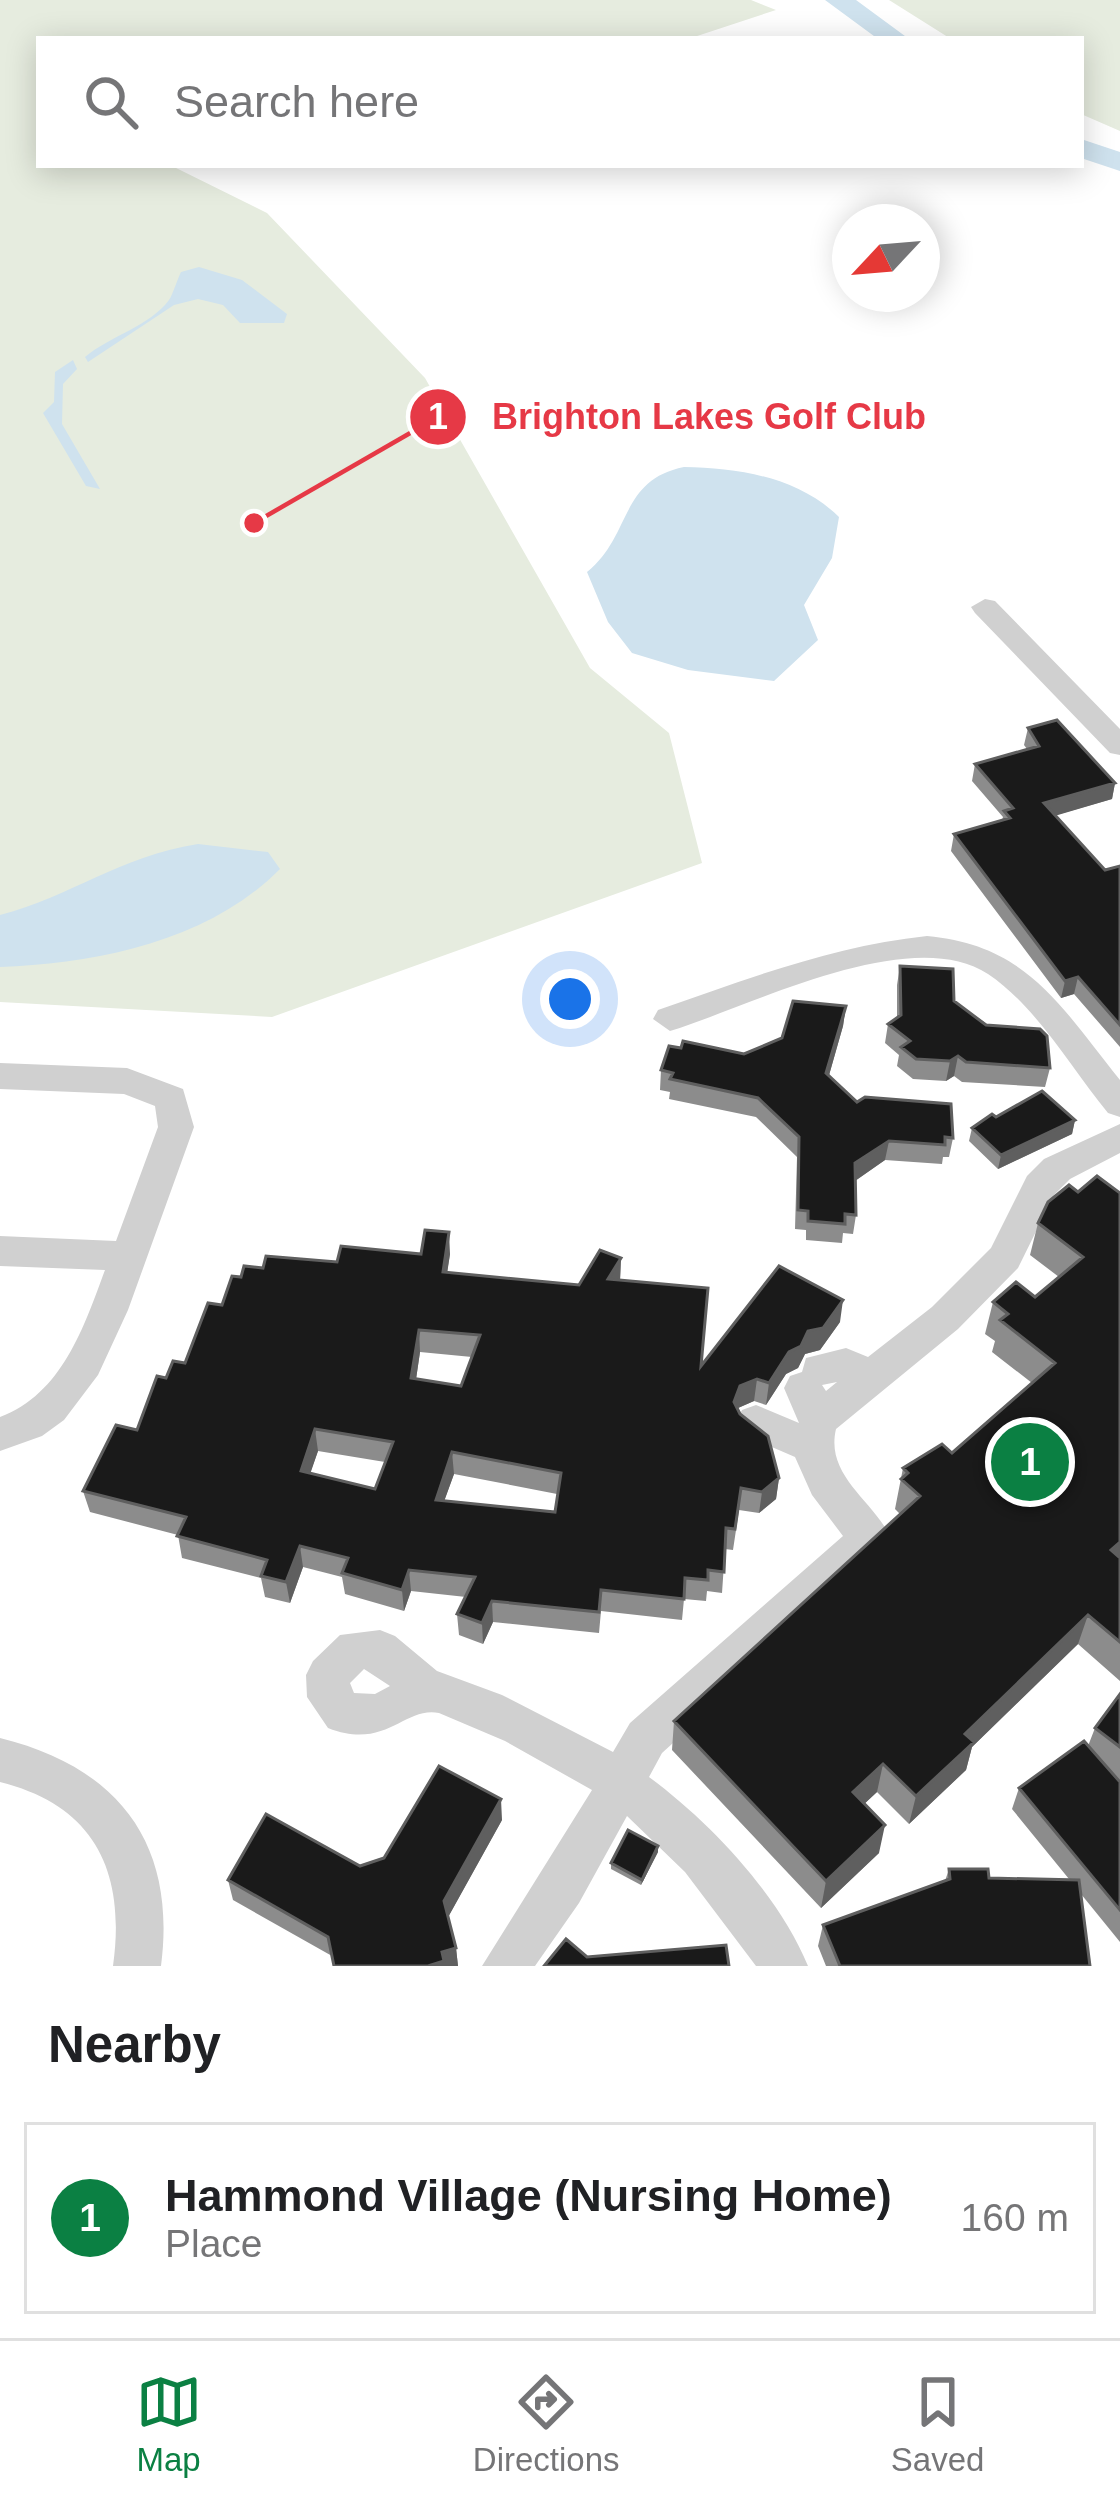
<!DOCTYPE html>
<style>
body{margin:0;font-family:Helvetica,sans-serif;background:#f6f6f6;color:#202124}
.compass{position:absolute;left:832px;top:204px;width:108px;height:108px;border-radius:50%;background:#fff;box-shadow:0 6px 30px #0003;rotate:244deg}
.you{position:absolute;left:570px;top:999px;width:42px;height:42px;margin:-30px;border:9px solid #fff;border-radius:50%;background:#1a73e8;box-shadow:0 0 0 18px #1a73e833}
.badge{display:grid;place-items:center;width:78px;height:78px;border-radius:50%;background:#0b8043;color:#fff;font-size:39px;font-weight:700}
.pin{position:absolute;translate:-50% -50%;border:6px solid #fff;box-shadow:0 3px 12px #0006}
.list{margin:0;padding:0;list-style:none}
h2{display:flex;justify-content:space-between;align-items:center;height:156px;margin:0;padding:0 48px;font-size:51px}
h2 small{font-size:39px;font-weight:400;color:#757577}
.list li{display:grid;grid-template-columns:78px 1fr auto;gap:36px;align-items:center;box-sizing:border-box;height:192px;margin:0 24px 24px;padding:0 24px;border:3px solid #e0e0e0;border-radius:0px}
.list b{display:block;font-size:45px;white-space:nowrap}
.list p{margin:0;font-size:39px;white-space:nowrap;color:#757577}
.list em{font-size:39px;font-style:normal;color:#757577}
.icon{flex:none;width:66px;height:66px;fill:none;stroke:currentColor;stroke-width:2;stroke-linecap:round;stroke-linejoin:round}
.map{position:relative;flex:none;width:1120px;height:1966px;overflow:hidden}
.search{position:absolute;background:#fff;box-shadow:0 6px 30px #0003;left:36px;right:36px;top:36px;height:132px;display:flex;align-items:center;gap:30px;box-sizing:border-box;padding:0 42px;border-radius:0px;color:#757577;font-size:45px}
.sheet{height:372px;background:#fff}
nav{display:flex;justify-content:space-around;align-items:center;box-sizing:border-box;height:168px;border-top:3px solid #e0e0e0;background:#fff;font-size:33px;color:#757577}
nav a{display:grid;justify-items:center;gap:6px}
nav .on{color:#0b8043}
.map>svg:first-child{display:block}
.green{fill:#e6ecdf}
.water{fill:#cfe2ee}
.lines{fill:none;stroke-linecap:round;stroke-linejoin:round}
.river{fill:#cfe2ee;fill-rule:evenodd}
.minor{fill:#d0d0d0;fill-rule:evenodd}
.wall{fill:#8c8c8c;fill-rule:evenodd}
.shaded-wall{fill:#5f5f5f}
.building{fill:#1a1a1a;stroke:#5f5f5f;stroke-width:3;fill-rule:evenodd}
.leader{fill:none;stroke:#e63946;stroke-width:4.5}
.callout-dot{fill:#e63946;stroke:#fff;stroke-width:4.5}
.mark-label{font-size:36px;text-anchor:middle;font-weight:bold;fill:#fff}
.callout-label{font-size:36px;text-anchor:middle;font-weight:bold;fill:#e63946;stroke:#fff;stroke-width:12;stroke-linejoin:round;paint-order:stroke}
</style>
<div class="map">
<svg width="1120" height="1966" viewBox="0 0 1120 1966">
<rect width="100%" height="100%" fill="#fff"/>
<path class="green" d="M 0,0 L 751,0 L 776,10 L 688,39 L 39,39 L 39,165 L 170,165 L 267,213 L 425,378 L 590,668 L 669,733 L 702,863 L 272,1017 L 0,1002 Z
M 889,0 L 1120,0 L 1120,131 L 1081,114 L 1081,39 L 951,39 Z"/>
<path class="water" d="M 199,267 L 242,280 L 287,314 L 284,323 L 240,323 L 223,305 L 198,299 L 174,305 L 88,362 L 85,357 C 110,336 150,326 169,300 C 173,294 177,280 181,272 Z
M 73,360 L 77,369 L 63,384 L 62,424 L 100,489 L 86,486 L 43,413 L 54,402 L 55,372 Z
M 684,467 C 739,468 798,477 839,517 L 832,558 L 804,605 L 818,640 L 774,681 L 688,670 L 632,653 L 608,622 L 587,572 C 632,536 619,480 684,467 Z
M 198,844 L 268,852 L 280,869 C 209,941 96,964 0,967 L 0,915 C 73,896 117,857 198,844 Z"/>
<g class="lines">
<path class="river" d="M 825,0 L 856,0 L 909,39 L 878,39 Z
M 1081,139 L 1120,152 L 1120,171 L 1081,158 Z"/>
<path class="minor" d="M 985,599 L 995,601 L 1120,729 L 1120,755 L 1110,753 L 975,613 L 971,607 Z
M 927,936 C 1028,945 1061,1007 1120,1080 L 1120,1117 L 1108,1113 C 1071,1068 1037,1007 988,974 C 909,923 750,1007 670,1031 L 653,1019 L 658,1010 C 747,979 833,946 927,936 Z
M 0,1063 L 127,1068 L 183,1089 L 194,1127 L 128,1310 L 98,1375 L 64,1420 L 42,1436 L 0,1451 L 0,1417 C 62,1394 84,1327 105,1270 L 0,1266 L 0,1236 L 116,1241 L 158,1127 L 155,1106 L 124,1094 L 0,1089 Z
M 1120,1124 L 1120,1153 L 1070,1179 L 1054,1195 L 1018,1268 L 958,1329 L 836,1429 C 825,1476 873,1500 891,1538 L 885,1551 L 662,1753 L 649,1777 C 710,1822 779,1895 808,1966 L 756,1966 L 685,1872 L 627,1816 L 579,1903 L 535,1966 L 482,1966 L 592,1790 L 505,1741 L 439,1713 C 404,1706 386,1751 328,1728 L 307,1697 L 306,1675 L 313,1661 L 340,1635 L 380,1630 L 395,1636 L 437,1671 L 502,1695 L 613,1752 L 630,1723 L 843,1536 L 812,1495 L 795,1457 L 742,1434 L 736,1422 L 742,1410 L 756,1405 L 799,1423 L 784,1388 L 790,1376 L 802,1372 L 806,1358 L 846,1348 L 868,1357 L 932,1307 L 991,1248 L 1027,1176 L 1044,1159 ZM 837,1382 L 826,1391 L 822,1385 ZM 364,1669 L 390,1686 L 375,1694 L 354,1693 L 350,1683 Z
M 0,1738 C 118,1767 177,1843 161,1966 L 113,1966 C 126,1873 96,1806 0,1782 Z"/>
</g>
<path class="wall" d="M 1028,728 L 1115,783 L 1112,799 L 1056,815 L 1105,870 L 1120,866 L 1120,1047 L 1074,994 L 1061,998 L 951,851 L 954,834 L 1002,820 L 1003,817 L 972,781 L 975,764 L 1027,749 L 1024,745 Z
M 900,966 L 954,1001 L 1050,1068 L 1045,1087 L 962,1082 L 954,1076 L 946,1081 L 913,1079 L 897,1066 L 899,1055 L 885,1043 L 888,1024 L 897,1017 L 897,985 Z
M 846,1006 L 843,1026 L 829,1075 L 857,1102 L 953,1138 L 949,1157 L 943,1157 L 942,1164 L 885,1160 L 855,1181 L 856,1215 L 853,1234 L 843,1233 L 842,1243 L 806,1240 L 806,1230 L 795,1229 L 797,1157 L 756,1117 L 669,1099 L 670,1092 L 660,1090 L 661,1070 L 681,1048 L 744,1054 L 782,1038 Z
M 996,1117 L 1075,1120 L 1072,1134 L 998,1169 L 969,1141 L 972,1128 Z
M 1078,1192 L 1120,1193 L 1120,1681 L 1078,1644 L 972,1747 L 966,1770 L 909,1824 L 877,1792 L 864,1804 L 879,1853 L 821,1908 L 672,1750 L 674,1721 L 900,1514 L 895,1509 L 903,1468 L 952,1453 L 1032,1383 L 992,1352 L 995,1341 L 985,1334 L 993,1302 L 1035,1297 L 1059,1277 L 1030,1255 L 1038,1223 Z
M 421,1254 L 450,1254 L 447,1272 L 579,1285 L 621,1258 L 620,1280 L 701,1366 L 840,1322 L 820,1350 L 805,1354 L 798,1368 L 786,1374 L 766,1405 L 754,1401 L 738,1408 L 779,1478 L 776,1499 L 759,1513 L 739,1510 L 733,1550 L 725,1549 L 722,1593 L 707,1591 L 706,1601 L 684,1599 L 682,1620 L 601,1611 L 599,1633 L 493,1622 L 483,1644 L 459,1635 L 457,1614 L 466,1597 L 411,1591 L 404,1611 L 345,1594 L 342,1577 L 303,1567 L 290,1603 L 265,1597 L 261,1578 L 182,1558 L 178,1535 L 90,1512 L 83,1491 L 137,1430 L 166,1378 L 185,1363 L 241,1277 L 263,1268 ZM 420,1352 L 472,1357 L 461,1386 L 416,1379 ZM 318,1451 L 385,1462 L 375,1489 L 310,1473 ZM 454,1474 L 557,1494 L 555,1512 L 444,1501 Z
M 1120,1694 L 1120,1942 L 1081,1894 L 1090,1966 L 826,1966 L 818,1946 L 823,1925 L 945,1881 L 949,1869 L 989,1878 L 1069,1879 L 1012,1809 L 1019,1788 L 1088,1746 L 1095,1728 Z
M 502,1820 L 448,1917 L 456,1948 L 458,1966 L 334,1966 L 332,1956 L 233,1900 L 228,1880 L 360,1866 Z
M 658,1852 L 641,1885 L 611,1869 L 611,1863 Z"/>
<path class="shaded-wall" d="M 1115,783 L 1112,799 L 1041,820 L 1044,803 Z
M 1078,977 L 1074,994 L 1061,998 L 1065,981 Z
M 846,1006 L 843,1026 L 824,1093 L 826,1073 Z
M 958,1056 L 954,1076 L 946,1081 L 950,1061 Z
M 1075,1120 L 1072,1134 L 998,1169 L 1001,1155 Z
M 889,1141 L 885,1160 L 852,1183 L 855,1163 Z
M 449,1232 L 450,1254 L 444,1294 L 443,1272 Z
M 621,1258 L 620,1281 L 608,1279 Z
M 843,1300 L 840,1322 L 820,1350 L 805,1354 L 798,1368 L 786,1374 L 766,1405 L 769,1383 L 789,1352 L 808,1331 Z
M 419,1330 L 420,1352 L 413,1400 L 411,1378 Z
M 757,1379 L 754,1401 L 738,1408 L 734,1402 L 740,1386 Z
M 315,1429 L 318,1451 L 304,1492 L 301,1471 Z
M 452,1452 L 454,1474 L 437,1521 L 436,1500 Z
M 779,1478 L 776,1499 L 759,1513 L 762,1492 Z
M 1120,1542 L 1120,1562 L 1111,1550 Z
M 300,1546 L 303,1567 L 290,1603 L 286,1582 Z
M 409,1570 L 411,1591 L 404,1611 L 402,1590 Z
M 492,1601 L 493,1622 L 483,1644 L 482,1623 Z
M 1088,1615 L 1078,1644 L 972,1747 L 966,1770 L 909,1824 L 916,1796 L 965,1734 Z
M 883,1764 L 877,1792 L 847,1820 L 853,1792 Z
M 501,1799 L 502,1820 L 446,1921 L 444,1901 Z
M 885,1825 L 879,1853 L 821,1908 L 826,1881 Z
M 658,1846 L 658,1852 L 641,1885 L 642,1880 Z
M 456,1948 L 458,1966 L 428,1966 L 442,1952 Z"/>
<path class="building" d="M 1057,720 L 1115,783 L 1044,803 L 1105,870 L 1120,866 L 1120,1025 L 1078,977 L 1065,981 L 954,834 L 1010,818 L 1004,811 L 1013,808 L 975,764 L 1039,746 L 1028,728 Z
M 900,966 L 953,969 L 954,1001 L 986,1025 L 1040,1029 L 1047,1036 L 1050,1068 L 966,1062 L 958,1056 L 950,1061 L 916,1059 L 901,1047 L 910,1041 L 888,1024 L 901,1015 Z
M 793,1001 L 846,1006 L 826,1073 L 857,1102 L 865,1097 L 951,1104 L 953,1138 L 945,1137 L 945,1145 L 889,1141 L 855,1163 L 856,1215 L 845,1214 L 845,1224 L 808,1221 L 808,1211 L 798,1210 L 799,1137 L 758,1098 L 670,1079 L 673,1073 L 661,1070 L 669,1046 L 681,1048 L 683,1041 L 744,1054 L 782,1038 Z
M 1042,1091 L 1075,1120 L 1001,1155 L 972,1128 L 992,1114 L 996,1117 Z
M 1097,1176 L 1120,1193 L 1120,1542 L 1111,1550 L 1120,1558 L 1120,1642 L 1088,1615 L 965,1734 L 974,1742 L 916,1796 L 883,1764 L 853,1792 L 885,1825 L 826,1881 L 674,1721 L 920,1496 L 901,1479 L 908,1473 L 903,1468 L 942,1444 L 952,1453 L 1055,1363 L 1000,1320 L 1008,1314 L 993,1302 L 1016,1282 L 1035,1297 L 1083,1257 L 1038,1223 L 1048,1202 L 1069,1185 L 1078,1192 Z
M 425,1230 L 449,1232 L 443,1272 L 579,1285 L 600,1250 L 621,1258 L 608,1279 L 708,1288 L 701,1366 L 779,1266 L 843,1300 L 823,1328 L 808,1331 L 801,1346 L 789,1352 L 769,1383 L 757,1379 L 740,1386 L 734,1402 L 740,1414 L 768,1436 L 779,1478 L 762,1492 L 741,1488 L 735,1529 L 726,1528 L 724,1572 L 708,1570 L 708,1580 L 685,1578 L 684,1599 L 601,1590 L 599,1612 L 492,1601 L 482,1623 L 457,1614 L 475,1577 L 409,1570 L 402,1590 L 342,1573 L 348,1558 L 300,1546 L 286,1582 L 261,1576 L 267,1560 L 177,1536 L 186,1517 L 83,1491 L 116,1425 L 137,1430 L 157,1376 L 166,1378 L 173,1361 L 185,1363 L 208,1303 L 222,1305 L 232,1276 L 241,1277 L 244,1266 L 263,1268 L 266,1256 L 337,1262 L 341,1246 L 421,1254 ZM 419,1330 L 480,1335 L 461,1386 L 411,1378 ZM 315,1429 L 393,1442 L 375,1489 L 301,1471 ZM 452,1452 L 561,1473 L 555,1512 L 436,1500 Z
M 1120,1694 L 1120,1747 L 1095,1728 Z
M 1084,1741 L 1120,1782 L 1120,1910 L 1019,1788 Z
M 439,1766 L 501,1799 L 444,1901 L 456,1948 L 442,1952 L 444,1961 L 428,1966 L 334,1966 L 328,1937 L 228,1880 L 266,1814 L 360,1866 L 384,1858 Z
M 628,1830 L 658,1846 L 642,1880 L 611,1863 Z
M 949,1869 L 988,1869 L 989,1878 L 1079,1880 L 1090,1966 L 840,1966 L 823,1925 L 950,1879 Z
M 566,1939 L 587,1957 L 726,1945 L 729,1966 L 544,1966 Z"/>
<path class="leader" d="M254 523L438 417"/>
<g class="callout-dot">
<circle cx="254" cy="523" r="12"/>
<circle cx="438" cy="417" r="30"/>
</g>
<g class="mark-label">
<text x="438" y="429">1</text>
</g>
<g class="callout-label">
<text x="709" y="429">Brighton Lakes Golf Club</text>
</g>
</svg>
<svg class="compass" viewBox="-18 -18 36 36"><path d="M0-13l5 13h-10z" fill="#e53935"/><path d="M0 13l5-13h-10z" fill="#757577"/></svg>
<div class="you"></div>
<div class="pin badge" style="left:1030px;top:1462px">1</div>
<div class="search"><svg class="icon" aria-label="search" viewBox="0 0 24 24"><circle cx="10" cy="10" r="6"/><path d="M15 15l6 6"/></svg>Search here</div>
</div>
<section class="sheet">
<h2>Nearby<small></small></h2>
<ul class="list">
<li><span class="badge">1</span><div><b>Hammond Village (Nursing Home)</b><p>Place</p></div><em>160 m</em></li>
</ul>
</section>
<nav>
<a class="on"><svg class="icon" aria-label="map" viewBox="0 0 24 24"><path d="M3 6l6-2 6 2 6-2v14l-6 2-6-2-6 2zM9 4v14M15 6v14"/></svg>Map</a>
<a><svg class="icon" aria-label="directions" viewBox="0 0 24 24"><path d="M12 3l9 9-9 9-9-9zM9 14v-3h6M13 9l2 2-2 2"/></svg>Directions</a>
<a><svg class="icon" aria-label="saved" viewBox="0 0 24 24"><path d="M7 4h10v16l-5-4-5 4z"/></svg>Saved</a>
</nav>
